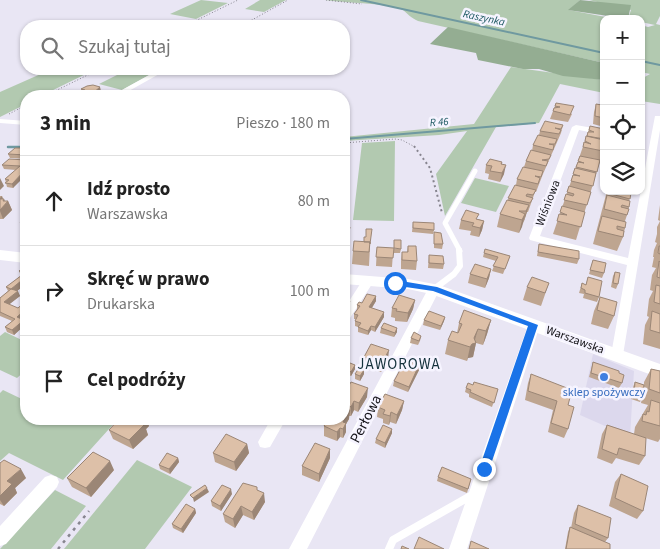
<!DOCTYPE html>
<html lang="pl">
<meta charset="utf-8">
<style>
body{margin:0;font-family:"Source Sans 3",sans-serif;background:#f6f6f6;color:#222}
.controls{position:absolute;right:15px;top:15px;display:grid;overflow:hidden;border-radius:10px;box-shadow:0 1px 4px #0004}
.controls button{width:45px;height:45px;display:grid;place-items:center;padding:0;border:0;border-bottom:1px solid #e0e0e0;background:#fff;color:#222;font:25px sans-serif}
.stop{position:absolute;width:15px;height:15px;margin:-11px;border:4px solid #1a73e8;border-radius:50%;background:#fff}
.stop.end{background:#1a73e8;border-color:#fff;box-shadow:0 1px 5px #0008}
.list{margin:0;padding:0;list-style:none}
h2{display:flex;justify-content:space-between;align-items:center;height:65px;margin:0;padding:0 20px;font-size:21px}
h2 small{font-size:16px;font-weight:400;color:#767676}
.list li{display:grid;grid-template-columns:32px 1fr auto;gap:15px;align-items:center;box-sizing:border-box;height:90px;padding:0 20px;border-top:1px solid #e0e0e0}
.list b{display:block;font-size:19px;white-space:nowrap}
.list p{margin:0;font-size:16px;white-space:nowrap;color:#767676}
.list em{font-size:16px;font-style:normal;color:#767676}
.icon{flex:none;width:28px;height:28px;fill:none;stroke:currentColor;stroke-width:2;stroke-linecap:round;stroke-linejoin:round}
.map{position:relative;flex:none;width:660px;height:549px;overflow:hidden}
.search{position:absolute;background:#fff;box-shadow:0 1px 4px #0004;left:20px;top:20px;width:330px;height:55px;display:flex;align-items:center;gap:12px;box-sizing:border-box;padding:0 18px;border-radius:20px;color:#767676;font-size:19px}
.panel{position:absolute;background:#fff;box-shadow:0 1px 4px #0004;left:20px;top:90px;width:330px;height:335px;border-radius:20px}
.map>svg:first-child{display:block}
.built{fill:#dcd8ed}
.green{fill:#b2c9b0}
.forest{fill:#94ad92}
.lines{fill:none;stroke-linecap:round;stroke-linejoin:round}
.stream-far1{stroke:#6f99a0;stroke-width:2}
.stream{stroke:#6f99a0;stroke-width:2.5}
.path-far2{stroke:#87858f;stroke-width:1;stroke-dasharray:1 2;stroke-linecap:butt}
.path-far1{stroke:#87858f;stroke-width:2;stroke-dasharray:2 3;stroke-linecap:butt}
.path{stroke:#87858f;stroke-width:2.5;stroke-dasharray:3 5;stroke-linecap:butt}
.service-far2{stroke:#fff;stroke-width:5}
.service-far1{stroke:#fff;stroke-width:6}
.service{stroke:#fff;stroke-width:8}
.minor{fill:#fff;fill-rule:evenodd}
.tertiary{fill:#fff;fill-rule:evenodd}
.wall{fill:#bea590}
.shaded-wall{fill:#9b8676}
.building{fill:#ddc0a8;stroke:#9b8676}
.route{fill:#1a73e8}
.shop-dot{fill:#3f7fe0;stroke:#f6f4ff;stroke-width:2}
.labels{text-anchor:middle;dominant-baseline:central;stroke-width:5;stroke-linejoin:round;paint-order:stroke}
.far-water-label{font-size:11px;font-style:italic;fill:#1b5760;stroke:#f6f4ff}
.street-label{font-size:12px;fill:#151419;stroke:#f6f4ff}
.shop-label{font-size:12px;fill:#366cbe;stroke:#f6f4ff}
.quarter-label{font-size:15px;letter-spacing:1px;fill:#14313c;stroke:#f6f4ff}
.near-street-label{font-size:15px;fill:#151419;stroke:#f6f4ff}
</style>
<div class="map">
<svg width="660" height="549" viewBox="0 0 660 549">
<rect width="100%" height="100%" fill="#e9e6f4"/>
<path class="built" d="M 593,354 L 634,371 L 630,437 L 580,415 Z"/>
<path class="green" d="M 201,0 L 228,3 L 196,19 L 170,14 Z
M 260,0 L 286,0 L 264,12 L 245,9 Z
M 325,0 L 580,0 L 569,10 L 616,19 L 604,19 L 604,63 L 418,21 C 411,18 408,14 403,10 C 390,3 343,3 325,0 Z
M 589,0 L 660,0 L 660,16 L 656,24 L 660,25 L 660,104 L 641,101 L 641,79 L 650,74 L 641,72 L 641,25 L 648,27 L 655,25 L 641,22 L 641,19 L 628,19 L 631,10 Z
M 511,67 L 604,80 L 604,93 L 560,84 L 539,123 L 496,127 L 445,216 L 436,174 L 467,131 L 439,135 L 344,141 L 344,137 L 474,124 Z
M 52,69 L 96,69 L 41,96 L 26,96 L 26,104 L 0,117 L 0,92 Z
M 129,69 L 151,74 L 122,90 L 99,84 Z
M 395,141 L 394,221 L 353,220 L 362,143 Z
M 475,178 L 509,186 L 496,212 L 461,203 Z
M 5,332 L 26,342 L 26,370 L 17,378 L 0,370 L 0,336 Z
M 3,390 L 26,401 L 26,419 L 118,419 L 63,480 L 9,453 L 0,461 L 0,393 Z
M 137,460 L 192,487 L 145,549 L 64,549 Z
M 55,490 L 86,506 L 51,549 L 0,549 Z"/>
<path class="forest" d="M 580,0 L 631,5 L 628,19 L 568,10 Z
M 448,27 L 604,63 L 604,80 L 563,76 L 539,69 L 523,69 L 478,60 L 476,53 L 430,44 Z"/>
<g class="lines">
<path class="stream-far1" d="M 361,0 L 604,53
M 641,61 L 660,65
M 344,139 L 535,123
M 8,147 L 26,147"/>
<path class="stream" d="M 8,147 L 26,147"/>
<path class="path-far2" d="M 326,0 L 362,4
M 185,26 L 238,0
M 241,26 L 288,0
M 53,92 L 100,69
M 9,114 L 26,105
M 344,143 L 395,139 L 402,140 L 415,147"/>
<path class="path-far1" d="M 414,146 L 430,168 L 442,213"/>
<path class="path" d="M 58,549 L 89,511"/>
<path class="service-far2" d="M 460,251 L 445,223 L 475,171"/>
<path class="service-far1" d="M 434,289 L 454,274 L 460,266 L 459,250"/>
<path class="service" d="M 389,549 L 393,540 L 474,494"/>
<path class="minor" d="M 160,69 L 168,69 L 120,96 L 111,96 Z
M 655,116 L 660,116 L 660,130 L 623,355 L 622,358 L 617,360 L 612,358 L 611,355 L 627,265 L 530,240 L 529,238 L 572,127 L 576,125 L 604,130 L 604,135 L 579,130 L 540,236 L 628,258 Z
M 0,119 L 26,121 L 26,125 L 0,123 Z
M 368,277 L 374,281 L 348,321 L 344,322 L 344,309 L 364,278 Z
M 434,285 L 440,289 L 307,549 L 289,549 L 428,289 Z
M 534,321 L 538,322 L 540,325 L 467,549 L 449,549 L 528,325 L 530,322 Z
M 271,419 L 286,419 L 270,447 L 265,448 L 260,447 L 258,442 Z
M 51,475 L 57,477 L 59,482 L 57,487 L 6,544 L 0,546 L 0,526 L 45,477 Z"/>
<path class="tertiary" d="M 0,250 L 26,253 L 26,263 L 0,260 Z
M 344,274 L 408,279 L 439,285 L 660,364 L 660,378 L 431,294 L 408,289 L 344,284 Z"/>
</g>
<path class="wall" d="M 141,69 L 152,69 L 149,71 Z
M 81,89 L 102,95 L 100,96 L 83,96 Z
M 556,103 L 572,114 L 568,122 L 550,119 Z
M 596,104 L 602,105 L 604,104 L 604,127 L 593,124 L 594,112 Z
M 563,125 L 561,133 L 543,174 L 536,192 L 535,192 L 528,212 L 527,212 L 525,218 L 519,233 L 497,227 L 500,214 L 516,185 L 517,179 L 524,167 L 526,161 L 532,151 L 533,145 L 539,135 L 540,131 Z
M 590,126 L 604,148 L 576,240 L 553,234 Z
M 26,148 L 26,159 L 10,158 L 8,154 Z
M 26,160 L 13,188 L 7,187 L 5,179 L 16,170 L 4,169 L 2,165 Z
M 502,162 L 502,164 L 504,174 L 500,182 L 488,179 L 489,174 L 485,173 L 486,165 Z
M 607,191 L 631,191 L 629,200 L 629,207 L 627,215 L 625,221 L 625,228 L 623,237 L 617,251 L 593,244 Z
M 0,196 L 2,196 L 3,199 L 5,201 L 8,201 L 12,210 L 3,219 L 0,219 Z
M 660,205 L 660,349 L 643,344 L 645,325 L 649,317 L 647,316 L 649,299 L 653,291 L 650,290 L 652,275 L 656,268 L 652,267 L 654,257 L 653,257 L 654,250 L 657,243 L 655,242 L 657,234 L 657,227 L 660,221 L 658,220 Z
M 26,215 L 26,227 L 22,227 L 20,223 Z
M 478,219 L 484,221 L 482,230 L 479,237 L 470,235 L 471,231 L 459,229 L 461,220 Z
M 413,222 L 434,230 L 433,234 L 412,232 Z
M 344,226 L 350,236 L 347,250 L 344,250 Z
M 366,229 L 370,247 L 369,266 L 352,264 L 353,251 L 364,242 L 366,237 Z
M 434,232 L 443,244 L 442,249 L 434,248 Z
M 26,237 L 26,248 L 23,248 L 21,244 Z
M 539,244 L 579,259 L 577,264 L 537,256 Z
M 408,246 L 417,261 L 416,270 L 401,269 L 401,261 L 402,252 L 407,252 Z
M 377,247 L 401,249 L 400,253 L 393,253 L 392,267 L 376,266 Z
M 484,253 L 510,256 L 503,274 L 492,271 L 496,261 L 483,257 Z
M 429,255 L 444,264 L 443,269 L 428,268 Z
M 593,260 L 604,273 L 602,278 L 589,274 Z
M 26,266 L 26,284 L 17,291 L 20,296 L 9,304 L 26,316 L 22,319 L 24,320 L 26,324 L 14,335 L 7,332 L 5,327 L 12,321 L 0,316 L 0,298 L 8,291 L 6,287 L 21,276 L 19,271 Z
M 491,269 L 489,278 L 485,288 L 468,283 L 470,274 Z
M 615,272 L 618,284 L 616,289 L 611,287 L 613,276 Z
M 588,277 L 599,297 L 597,302 L 583,298 L 584,294 L 579,293 L 582,283 L 586,285 Z
M 549,283 L 541,306 L 523,300 L 527,287 Z
M 376,296 L 376,301 L 372,308 L 384,317 L 375,332 L 371,330 L 368,335 L 358,332 L 358,327 L 355,326 L 355,321 L 356,319 L 354,319 L 354,314 L 357,309 L 357,305 Z
M 600,297 L 614,316 L 608,329 L 591,324 L 594,311 Z
M 415,300 L 413,309 L 407,322 L 395,321 L 395,318 L 391,317 L 392,308 Z
M 445,317 L 444,321 L 440,330 L 423,325 L 424,320 Z
M 491,320 L 487,334 L 483,345 L 476,343 L 473,357 L 468,358 L 467,361 L 445,354 L 448,340 L 457,333 L 459,323 Z
M 381,328 L 397,328 L 397,332 L 394,337 L 380,333 Z
M 26,329 L 26,337 L 25,336 L 22,332 Z
M 421,336 L 420,341 L 418,345 L 410,343 L 411,338 Z
M 364,357 L 388,359 L 381,372 L 363,366 Z
M 593,362 L 619,373 L 622,383 L 619,388 L 589,377 Z
M 344,363 L 355,365 L 355,369 L 351,376 L 344,373 Z
M 651,369 L 660,371 L 660,439 L 658,442 L 636,435 L 645,456 L 639,465 L 616,458 L 612,464 L 597,458 L 602,434 L 607,425 L 634,434 L 635,427 L 648,405 L 641,403 L 642,398 L 640,402 L 631,399 L 633,387 L 635,382 L 644,385 L 644,382 Z
M 364,370 L 364,374 L 360,381 L 355,379 L 355,374 Z
M 402,370 L 419,370 L 408,392 L 393,386 L 394,381 Z
M 531,374 L 568,405 L 568,429 L 564,438 L 548,432 L 553,410 L 525,400 L 528,383 Z
M 473,385 L 498,389 L 492,407 L 469,397 L 469,394 L 465,392 L 466,388 Z
M 344,394 L 367,397 L 358,412 L 354,410 L 351,416 L 349,416 L 349,419 L 346,424 L 346,432 L 343,438 L 340,437 L 337,441 L 324,436 L 324,426 Z
M 404,401 L 402,410 L 396,424 L 390,422 L 389,425 L 383,423 L 383,419 L 377,417 L 378,407 Z
M 126,419 L 146,419 L 149,426 L 146,429 L 148,435 L 133,449 L 113,439 L 109,430 L 124,421 Z
M 258,419 L 269,419 L 266,423 Z
M 392,429 L 392,433 L 385,448 L 375,443 L 376,439 Z
M 247,444 L 249,453 L 236,471 L 215,462 L 213,453 Z
M 178,458 L 179,462 L 170,474 L 160,469 L 159,465 Z
M 330,458 L 319,482 L 302,475 L 302,466 Z
M 0,463 L 26,478 L 15,488 L 17,493 L 4,506 L 0,504 Z
M 114,470 L 91,497 L 72,487 L 67,478 Z
M 621,474 L 643,511 L 637,519 L 609,506 L 615,482 Z
M 438,477 L 471,479 L 467,493 L 437,481 Z
M 257,490 L 265,502 L 254,520 L 243,515 L 235,528 L 225,522 L 223,514 Z
M 232,494 L 221,511 L 212,506 L 211,501 Z
M 578,505 L 608,538 L 605,542 L 610,549 L 565,549 L 568,532 L 570,527 L 571,528 L 574,513 Z
M 195,509 L 196,513 L 183,533 L 173,528 L 172,524 Z"/>
<path class="shaded-wall" d="M 100,87 L 102,95 L 100,96 L 92,96 L 92,94 Z
M 61,93 L 62,96 L 54,96 Z
M 26,129 L 26,138 L 25,138 L 22,130 Z
M 506,165 L 504,174 L 500,182 L 502,173 Z
M 26,169 L 26,175 L 13,188 L 12,184 Z
M 0,178 L 4,186 L 0,190 Z
M 2,196 L 3,200 L 4,199 L 6,204 L 8,201 L 12,210 L 3,219 L 0,211 L 0,198 Z
M 529,205 L 525,218 L 523,224 L 526,211 Z
M 525,214 L 522,227 L 519,233 L 522,220 Z
M 484,221 L 482,230 L 479,237 L 480,228 Z
M 350,227 L 350,236 L 347,250 L 347,241 Z
M 491,269 L 489,278 L 485,288 L 487,279 Z
M 26,277 L 26,284 L 13,294 L 11,289 Z
M 18,291 L 20,296 L 6,307 L 4,302 Z
M 376,296 L 376,301 L 369,312 L 369,307 Z
M 415,300 L 413,309 L 407,322 L 408,313 Z
M 350,301 L 349,306 L 344,315 L 344,310 Z
M 26,309 L 26,316 L 19,322 L 17,317 Z
M 384,312 L 384,317 L 375,332 L 375,327 Z
M 445,317 L 444,321 L 440,330 L 441,326 Z
M 24,320 L 26,324 L 14,335 L 12,330 Z
M 491,320 L 487,334 L 483,345 L 486,331 Z
M 371,326 L 371,330 L 368,335 L 368,331 Z
M 397,328 L 397,332 L 394,337 L 395,333 Z
M 478,329 L 474,343 L 476,343 L 473,357 L 468,358 L 467,361 L 470,347 Z
M 389,350 L 388,359 L 381,372 L 382,363 Z
M 355,365 L 355,369 L 351,376 L 351,372 Z
M 419,365 L 419,370 L 408,392 L 409,387 Z
M 364,370 L 364,374 L 360,381 L 360,376 Z
M 368,388 L 367,397 L 358,412 L 359,403 Z
M 354,401 L 354,410 L 351,416 L 351,407 Z
M 404,401 L 402,410 L 396,424 L 397,415 Z
M 348,405 L 347,414 L 350,410 L 349,419 L 346,424 L 346,432 L 343,438 L 343,422 L 346,409 Z
M 391,412 L 390,422 L 389,425 L 390,416 Z
M 144,419 L 146,419 L 149,426 L 146,429 L 148,435 L 133,449 L 129,440 L 140,423 Z
M 340,428 L 340,437 L 337,441 L 337,432 Z
M 392,429 L 392,433 L 385,448 L 385,443 Z
M 247,444 L 249,453 L 236,471 L 234,462 Z
M 330,449 L 330,458 L 319,482 L 319,474 Z
M 178,458 L 179,462 L 170,474 L 169,469 Z
M 110,461 L 114,470 L 91,497 L 86,488 Z
M 21,469 L 26,478 L 15,488 L 17,493 L 4,506 L 0,500 L 0,496 L 7,481 Z
M 207,488 L 209,492 L 194,502 L 193,498 Z
M 231,489 L 232,494 L 221,511 L 220,506 Z
M 264,493 L 265,502 L 254,520 L 252,512 Z
M 241,506 L 243,515 L 235,528 L 233,519 Z
M 195,509 L 196,513 L 183,533 L 181,529 Z"/>
<path class="building" d="M 93,85 L 100,87 L 92,94 L 82,91 L 85,90 L 81,89 L 87,86 Z
M 50,91 L 61,93 L 54,96 L 40,96 Z
M 556,103 L 574,106 L 570,115 L 553,111 L 554,108 L 560,107 L 555,106 Z
M 602,103 L 604,104 L 604,118 L 595,116 L 596,104 L 602,105 Z
M 545,121 L 563,125 L 561,129 L 555,128 L 561,130 L 559,134 L 540,131 Z
M 590,126 L 604,129 L 604,139 L 587,136 L 588,132 L 594,132 L 589,130 Z
M 641,132 L 644,132 L 643,137 L 641,137 Z
M 538,135 L 557,139 L 555,144 L 549,144 L 554,145 L 553,150 L 533,145 Z
M 586,136 L 604,140 L 604,148 L 603,151 L 583,147 L 584,142 L 591,144 L 585,141 Z
M 15,148 L 26,148 L 26,155 L 8,154 Z
M 531,150 L 551,155 L 549,159 L 542,160 L 548,161 L 546,166 L 526,161 Z
M 580,156 L 600,160 L 597,172 L 576,167 L 578,162 L 584,163 L 578,161 Z
M 9,159 L 26,160 L 26,169 L 12,184 L 5,183 L 9,180 L 5,179 L 20,166 L 2,165 Z
M 490,159 L 502,162 L 501,164 L 506,165 L 502,173 L 490,171 L 492,166 L 486,165 Z
M 523,167 L 543,171 L 541,177 L 535,176 L 540,178 L 538,184 L 517,179 Z
M 575,168 L 596,173 L 593,186 L 571,181 L 573,175 L 580,176 L 573,174 Z
M 515,185 L 536,190 L 533,195 L 527,194 L 526,196 L 533,198 L 530,203 L 508,198 Z
M 569,186 L 591,192 L 587,205 L 564,200 L 566,194 L 573,196 L 574,194 L 567,192 Z
M 608,191 L 624,191 L 631,193 L 630,199 L 607,193 Z
M 607,195 L 630,201 L 629,207 L 622,205 L 621,207 L 629,209 L 627,215 L 604,209 Z
M 0,199 L 4,199 L 3,201 L 8,201 L 0,210 Z
M 507,200 L 529,205 L 526,211 L 519,211 L 525,214 L 522,220 L 500,214 Z
M 562,206 L 585,212 L 581,227 L 557,221 L 559,214 L 567,215 L 560,212 Z
M 466,210 L 479,214 L 476,219 L 484,221 L 480,228 L 472,226 L 474,223 L 461,220 Z
M 26,215 L 26,223 L 20,223 Z
M 602,216 L 626,222 L 625,228 L 617,226 L 617,229 L 624,231 L 623,237 L 598,231 Z
M 413,222 L 434,223 L 434,230 L 413,228 Z
M 344,226 L 350,227 L 347,241 L 344,241 Z
M 366,229 L 372,229 L 370,244 L 370,242 L 364,242 L 364,237 L 366,237 Z
M 434,232 L 441,233 L 443,244 L 434,244 Z
M 26,237 L 26,244 L 21,244 Z
M 394,240 L 401,240 L 401,249 L 394,248 Z
M 354,241 L 370,242 L 369,252 L 353,251 Z
M 539,244 L 579,251 L 579,259 L 538,252 Z
M 408,246 L 416,246 L 417,261 L 402,260 L 402,252 L 408,252 Z
M 659,246 L 660,246 L 660,254 L 658,253 Z
M 377,247 L 394,248 L 393,258 L 376,257 Z
M 485,249 L 510,256 L 505,269 L 493,266 L 498,257 L 484,253 Z
M 429,255 L 443,256 L 444,264 L 429,263 Z
M 593,260 L 606,263 L 604,273 L 590,270 Z
M 659,261 L 660,262 L 660,278 L 657,277 Z
M 475,264 L 491,269 L 487,279 L 470,274 Z
M 26,266 L 26,274 L 19,271 Z
M 615,272 L 620,273 L 618,284 L 613,283 Z
M 22,275 L 26,277 L 11,289 L 6,287 Z
M 532,277 L 549,283 L 545,293 L 527,287 Z
M 588,277 L 602,281 L 599,297 L 585,293 L 585,290 L 581,288 L 582,283 L 586,285 Z
M 656,285 L 660,286 L 660,304 L 654,302 Z
M 11,289 L 18,291 L 4,302 L 18,308 L 26,301 L 26,309 L 17,317 L 24,320 L 12,330 L 5,327 L 15,319 L 0,312 L 0,298 Z
M 367,294 L 376,296 L 369,307 L 384,312 L 375,327 L 371,326 L 368,331 L 358,327 L 361,323 L 355,321 L 358,315 L 354,314 L 360,306 L 357,305 L 359,302 L 362,303 Z
M 399,295 L 415,300 L 408,313 L 396,311 L 397,309 L 392,308 Z
M 600,297 L 617,302 L 614,316 L 597,310 Z
M 344,299 L 350,301 L 344,310 Z
M 464,310 L 491,320 L 486,331 L 478,329 L 474,338 L 476,343 L 472,344 L 470,347 L 448,340 L 452,331 L 458,333 L 462,324 L 459,323 Z
M 429,311 L 445,317 L 441,326 L 424,320 Z
M 652,311 L 660,314 L 660,333 L 650,330 Z
M 384,323 L 397,328 L 395,333 L 381,328 Z
M 26,329 L 26,334 L 22,332 Z
M 414,332 L 421,336 L 419,341 L 411,338 Z
M 371,344 L 389,350 L 382,363 L 364,357 Z
M 404,360 L 419,365 L 409,387 L 394,381 L 400,370 L 402,370 Z
M 345,361 L 355,365 L 351,372 L 344,368 L 344,363 Z
M 593,362 L 619,371 L 619,373 L 624,375 L 622,383 L 591,373 Z
M 359,368 L 364,370 L 360,376 L 355,374 Z
M 651,369 L 660,371 L 660,393 L 649,389 Z
M 531,374 L 572,390 L 568,405 L 574,407 L 568,429 L 551,423 L 557,401 L 528,391 Z
M 351,382 L 368,388 L 359,403 L 354,401 L 351,407 L 348,405 L 346,409 L 350,410 L 343,422 L 346,423 L 343,429 L 340,428 L 337,432 L 324,426 L 329,419 L 344,419 L 344,394 Z
M 474,382 L 498,389 L 494,403 L 470,392 L 471,390 L 466,388 L 468,383 L 473,385 Z
M 635,382 L 644,385 L 642,397 L 634,394 Z
M 385,394 L 404,401 L 397,415 L 391,412 L 390,416 L 383,414 L 385,410 L 378,407 Z
M 651,400 L 660,403 L 660,426 L 642,421 L 643,414 L 646,415 L 647,411 L 649,412 Z
M 119,419 L 124,421 L 126,419 L 144,419 L 140,423 L 144,425 L 129,440 L 109,430 Z
M 383,425 L 392,429 L 385,443 L 376,439 Z
M 607,425 L 646,438 L 645,456 L 619,448 L 617,455 L 602,449 Z
M 226,434 L 247,444 L 234,462 L 213,453 Z
M 315,443 L 330,449 L 319,474 L 302,466 Z
M 93,452 L 110,461 L 86,488 L 67,478 Z
M 167,453 L 178,458 L 169,469 L 159,465 Z
M 4,460 L 21,469 L 7,481 L 12,484 L 0,496 L 0,463 Z
M 442,467 L 471,479 L 468,489 L 438,477 Z
M 621,474 L 648,486 L 643,511 L 615,498 Z
M 243,483 L 257,487 L 257,490 L 264,493 L 252,512 L 241,506 L 233,519 L 223,514 Z
M 205,485 L 207,488 L 193,498 L 190,495 Z
M 222,485 L 231,489 L 220,506 L 211,501 Z
M 186,504 L 195,509 L 181,529 L 172,524 Z
M 578,505 L 611,518 L 608,538 L 575,524 Z
M 570,527 L 610,544 L 610,549 L 566,549 Z
M 419,537 L 444,549 L 414,549 Z
M 471,541 L 489,549 L 469,549 Z
M 402,546 L 409,549 L 401,549 Z"/>
<path class="route" d="M 395,280 L 437,287 L 538,325 L 488,473 L 481,473 L 479,469 L 528,326 L 433,291 L 392,285 L 392,281 Z"/>
<circle class="shop-dot" cx="604" cy="377" r="5"/>
<g class="labels">
<g class="far-water-label">
<text transform="translate(484 18) rotate(12)">Raszynka</text>
<text transform="translate(439 122) rotate(-5)">R 46</text>
</g>
<g class="street-label">
<text transform="translate(548 203) rotate(-69)">Wiśniowa</text>
<text transform="translate(575 340) rotate(20)">Warszawska</text>
</g>
<g class="shop-label">
<text x="604" y="392">sklep spożywczy</text>
</g>
<g class="quarter-label">
<text x="399" y="364">JAWOROWA</text>
</g>
<g class="near-street-label">
<text transform="translate(366 419) rotate(-63)">Perłowa</text>
</g>
</g>
</svg>
<div class="controls">
<button>+</button>
<button>−</button>
<button><svg class="icon" aria-label="locate" viewBox="0 0 24 24"><circle cx="12" cy="12" r="6"/><path d="M12 2v4M12 18v4M2 12h4M18 12h4"/></svg></button>
<button><svg class="icon" aria-label="layers" viewBox="0 0 24 24"><path d="M12 4l9 5-9 5-9-5zM3 14l9 5 9-5"/></svg></button>
</div>
<div class="stop" style="left:395px;top:283px"></div>
<div class="stop end" style="left:484px;top:469px"></div>
<div class="search"><svg class="icon" aria-label="search" viewBox="0 0 24 24"><circle cx="10" cy="10" r="6"/><path d="M15 15l6 6"/></svg>Szukaj tutaj</div>
<section class="panel">
<h2>3 min<small>Pieszo · 180 m</small></h2>
<ul class="list">
<li><svg class="icon" aria-label="ahead" viewBox="0 0 24 24"><path d="M12 20V5M6 11l6-6 6 6"/></svg><div><b>Idź prosto</b><p>Warszawska</p></div><em>80 m</em></li>
<li><svg class="icon" aria-label="right" viewBox="0 0 24 24"><path d="M7 20v-9h11M14 6l5 5-5 5"/></svg><div><b>Skręć w prawo</b><p>Drukarska</p></div><em>100 m</em></li>
<li><svg class="icon" aria-label="arrive" viewBox="0 0 24 24"><path d="M6 21V4h12l-3 4 3 4H6"/></svg><div><b>Cel podróży</b></div></li>
</ul>
</section>
</div>
